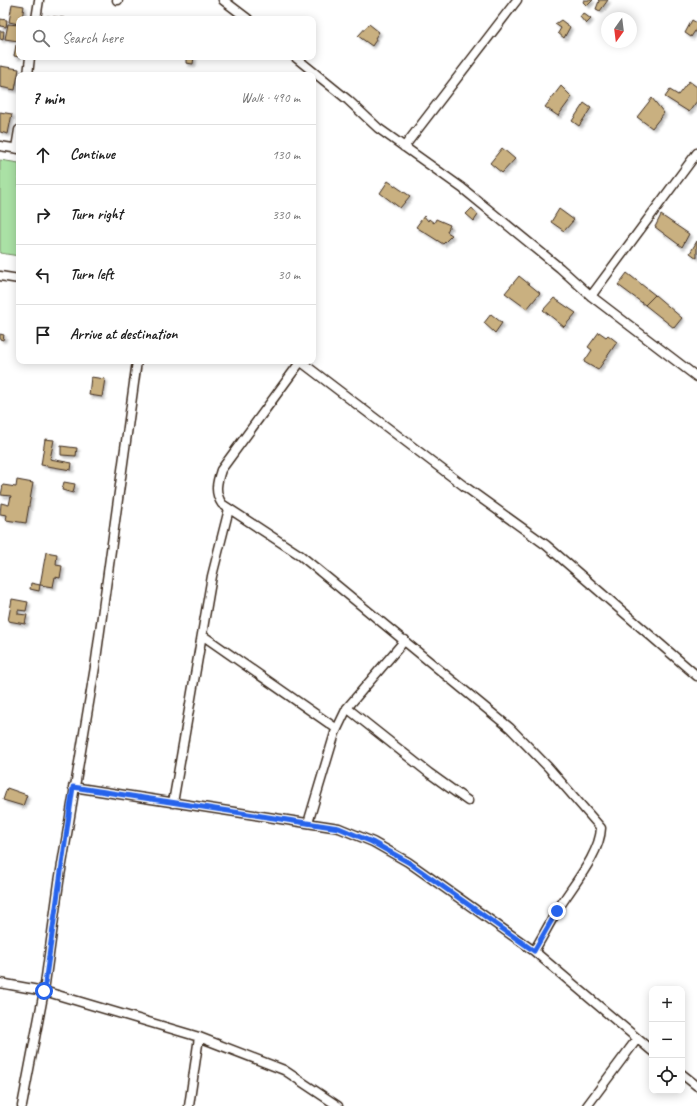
<!DOCTYPE html>
<meta charset="utf-8">
<style>
body{margin:0;font-family:Caveat,sans-serif;background:#f6f6f6;color:#222}
.controls{position:absolute;right:12px;bottom:12px;display:grid;overflow:hidden;border-radius:8px;box-shadow:0 2px 10px #0003}
.controls button{width:36px;height:36px;display:grid;place-items:center;padding:0;border:0;border-bottom:1px solid #e0e0e0;background:#fff;color:#222;font:20px sans-serif}
.compass{position:absolute;left:601px;top:12px;width:36px;height:36px;border-radius:50%;background:#fff;box-shadow:0 2px 10px #0003;rotate:194deg}
.stop{position:absolute;width:12px;height:12px;margin:-9px;border:3px solid #2563eb;border-radius:50%;background:#fff}
.stop.end{background:#2563eb;border-color:#fff;box-shadow:0 1px 4px #0008}
.list{margin:0;padding:0;list-style:none}
h2{display:flex;justify-content:space-between;align-items:center;height:52px;margin:0;padding:0 16px;font-size:17px}
h2 small{font-size:13px;font-weight:400;color:#767676}
.list li{display:grid;grid-template-columns:26px 1fr auto;gap:12px;align-items:center;box-sizing:border-box;height:60px;padding:0 16px;border-top:1px solid #e0e0e0}
.list b{display:block;font-size:15px;white-space:nowrap}
.list em{font-size:13px;font-style:normal;color:#767676}
.icon{flex:none;width:22px;height:22px;fill:none;stroke:currentColor;stroke-width:2;stroke-linecap:round;stroke-linejoin:round}
.map{position:relative;flex:none;width:697px;height:1106px;overflow:hidden}
.search{position:absolute;background:#fff;box-shadow:0 2px 10px #0003;left:16px;top:16px;width:300px;height:44px;display:flex;align-items:center;gap:10px;box-sizing:border-box;padding:0 14px;border-radius:8px;color:#767676;font-size:15px}
.panel{position:absolute;background:#fff;box-shadow:0 2px 10px #0003;left:16px;top:72px;width:300px;height:292px;border-radius:8px}
.map>svg:first-child{display:block}
.green{fill:#aae1a5;stroke:#728662}
.building{fill:#c9b080;stroke:#3b2a1e;filter:url(#shadow)}
.lines{fill:none;stroke-linecap:round;stroke-linejoin:round}
.street-casing{stroke:#3b2a1e;stroke-width:11}
.street{stroke:#fff;stroke-width:8}
.route{stroke:#2563eb;stroke-width:5}
</style>
<div class="map">
<svg width="697" height="1106" viewBox="0 0 697 1106">
<defs>
<filter id="shadow"><feDropShadow dx="2.5" dy="2.5" stdDeviation="1" flood-color="#0004"/></filter>
</defs>
<rect width="100%" height="100%" fill="#fff"/>
<filter id="ink" filterUnits="userSpaceOnUse"><feTurbulence type="fractalNoise" baseFrequency=".025" numOctaves="2"/><feDisplacementMap in="SourceGraphic" scale="8" xChannelSelector="R" yChannelSelector="G"/><feConvolveMatrix kernelMatrix="1 2 1 2 8 2 1 2 1" color-interpolation-filters="sRGB"/></filter>
<g filter="url(#ink)">
<path class="green" d="M 0,160 L 19,163 L 19,256 L 0,253 Z"/>
<path class="building" d="M 584,0 L 593,0 L 587,6 L 583,2 Z
M 598,0 L 608,0 L 600,11 L 596,9 L 599,1 Z
M 12,4 L 24,6 L 22,19 L 19,19 L 19,24 L 9,22 Z
M 583,13 L 591,19 L 586,24 L 580,17 Z
M 47,16 L 65,18 L 65,19 L 47,19 Z
M 0,19 L 7,20 L 6,27 L 0,26 Z
M 561,20 L 570,27 L 564,38 L 558,33 L 561,28 L 555,24 Z
M 692,20 L 697,23 L 697,28 L 691,37 L 685,33 Z
M 8,24 L 19,25 L 18,41 L 5,39 Z
M 369,24 L 379,32 L 375,38 L 376,40 L 372,46 L 358,36 Z
M 0,31 L 4,31 L 3,40 L 0,39 Z
M 16,45 L 19,45 L 19,57 L 14,56 Z
M 186,57 L 194,57 L 193,64 L 186,63 Z
M 0,66 L 19,69 L 15,90 L 0,87 Z
M 689,81 L 697,87 L 697,101 L 689,112 L 665,97 L 670,90 L 678,95 Z
M 561,86 L 572,97 L 558,116 L 545,107 Z
M 652,98 L 664,113 L 652,128 L 637,117 Z
M 584,103 L 591,108 L 579,126 L 572,121 Z
M 0,112 L 12,114 L 8,134 L 0,132 Z
M 502,148 L 515,159 L 502,173 L 490,163 Z
M 388,181 L 410,196 L 400,208 L 380,193 Z
M 472,208 L 478,215 L 474,221 L 466,214 Z
M 559,209 L 574,220 L 564,231 L 551,222 Z
M 661,215 L 689,234 L 682,247 L 655,227 Z
M 424,216 L 428,221 L 429,219 L 434,223 L 436,219 L 450,225 L 447,232 L 452,235 L 443,244 L 416,227 Z
M 697,241 L 697,258 L 690,253 Z
M 627,273 L 655,295 L 645,305 L 618,285 Z
M 519,276 L 540,293 L 527,309 L 505,293 Z
M 655,295 L 682,318 L 674,328 L 645,305 Z
M 554,298 L 576,313 L 564,327 L 543,310 Z
M 491,314 L 502,323 L 495,333 L 484,323 Z
M 599,332 L 606,337 L 608,335 L 617,342 L 598,370 L 584,362 L 592,350 L 588,347 Z
M 0,334 L 4,335 L 3,340 L 0,339 Z
M 91,377 L 105,379 L 102,397 L 89,395 Z
M 45,439 L 54,440 L 50,459 L 72,463 L 71,470 L 41,465 Z
M 61,446 L 77,448 L 76,456 L 61,455 Z
M 17,480 L 33,483 L 26,523 L 6,520 L 7,515 L 0,514 L 1,503 L 9,505 L 11,496 L 1,495 L 3,485 L 16,487 Z
M 64,482 L 75,484 L 73,493 L 62,490 Z
M 46,552 L 57,554 L 56,565 L 62,566 L 60,578 L 55,577 L 53,587 L 40,585 Z
M 31,583 L 40,585 L 39,591 L 30,589 Z
M 12,599 L 28,602 L 26,611 L 18,610 L 18,614 L 27,615 L 25,624 L 8,621 Z
M 7,788 L 27,795 L 23,806 L 3,800 Z"/>
<g class="lines">
<defs>
<path id="street" d="M 117,0 L 118,0
M 223,0 L 248,19
M 36,19 L 39,0
M 295,57 L 348,100 L 378,128 L 462,188 L 560,268 L 591,296 L 697,377
M 28,75 L 30,57
M 0,146 L 19,149
M 404,147 L 517,0
M 16,148 L 19,130
M 0,276 L 19,279
M 591,296 L 697,153
M 300,361 L 464,486 L 546,545 L 697,676
M 301,361 L 221,470 C 217,482 214,492 222,504 L 300,555 L 510,728 L 548,767 L 601,828 C 600,855 571,887 557,911 C 549,924 542,938 534,951
M 202,635 L 337,729
M 347,708 L 429,773 L 468,801
M 73,787 L 339,828 L 373,842 L 408,862 L 534,951 L 652,1051
M 173,803 L 212,576 L 229,509
M 308,823 L 335,733 L 347,708 L 405,640
M 0,983 L 44,991 L 199,1037 L 284,1070 L 338,1106
M 682,1074 L 697,1086
M 22,1106 L 44,991 L 59,882 L 95,667 L 137,361
M 189,1106 L 199,1037
M 587,1106 L 637,1039"/>
</defs>
<use href="#street" class="street-casing"/>
<use href="#street" class="street"/>
</g>
</g>
<g class="lines" filter="url(#ink)">
<path class="route" d="M 44,991 L 73,787 L 339,828 L 372,842 L 408,862 L 534,951 L 557,911"/>
</g>
</svg>
<div class="controls">
<button>+</button>
<button>−</button>
<button><svg class="icon" aria-label="locate" viewBox="0 0 24 24"><circle cx="12" cy="12" r="6"/><path d="M12 2v4M12 18v4M2 12h4M18 12h4"/></svg></button>
</div>
<svg class="compass" viewBox="-18 -18 36 36"><path d="M0-13l5 13h-10z" fill="#e53935"/><path d="M0 13l5-13h-10z" fill="#767676"/></svg>
<div class="stop" style="left:44px;top:991px"></div>
<div class="stop end" style="left:557px;top:911px"></div>
<div class="search"><svg class="icon" aria-label="search" viewBox="0 0 24 24"><circle cx="10" cy="10" r="6"/><path d="M15 15l6 6"/></svg>Search here</div>
<section class="panel">
<h2>7 min<small>Walk · 490 m</small></h2>
<ul class="list">
<li><svg class="icon" aria-label="ahead" viewBox="0 0 24 24"><path d="M12 20V5M6 11l6-6 6 6"/></svg><div><b>Continue</b></div><em>130 m</em></li>
<li><svg class="icon" aria-label="right" viewBox="0 0 24 24"><path d="M7 20v-9h11M14 6l5 5-5 5"/></svg><div><b>Turn right</b></div><em>330 m</em></li>
<li><svg class="icon" aria-label="left" viewBox="0 0 24 24"><path d="M17 20v-9H6M10 6l-5 5 5 5"/></svg><div><b>Turn left</b></div><em>30 m</em></li>
<li><svg class="icon" aria-label="arrive" viewBox="0 0 24 24"><path d="M6 21V4h12l-3 4 3 4H6"/></svg><div><b>Arrive at destination</b></div></li>
</ul>
</section>
</div>
